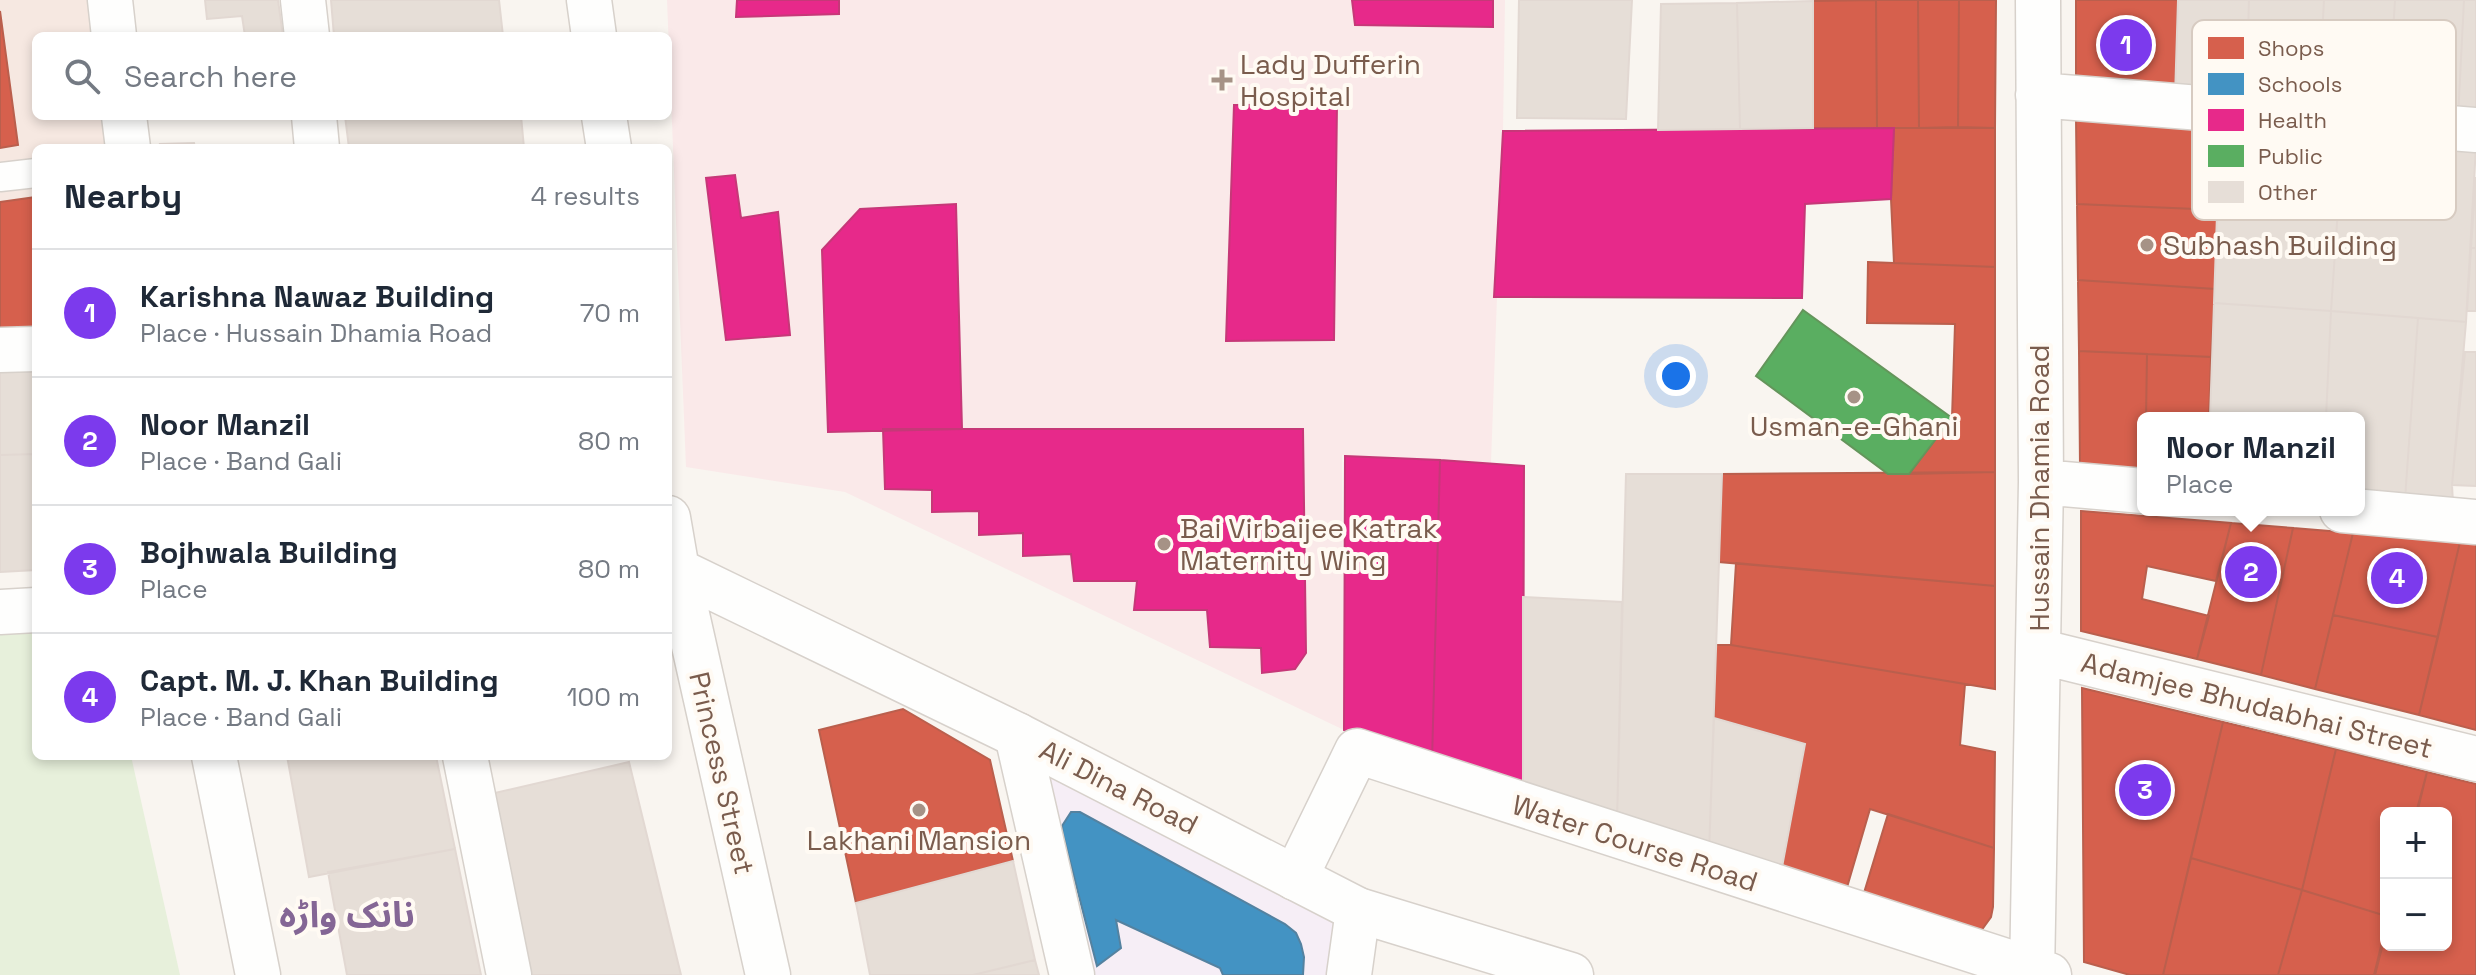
<!DOCTYPE html>
<meta charset="utf-8">
<style>
body{margin:0;font-family:"Space Grotesk","Noto Sans Arabic",sans-serif;background:#f6f6f7;color:#1f2937}
.controls{position:absolute;right:24px;bottom:24px;display:grid;overflow:hidden;border-radius:12px;box-shadow:0 4px 12px #0003}
.controls button{width:72px;height:72px;display:grid;place-items:center;padding:0;border:0;border-bottom:2px solid #e0e1e3;background:#fff;color:#1f2937;font:40px sans-serif}
.you{position:absolute;left:1676px;top:376px;width:28px;height:28px;margin:-20px;border:6px solid #fff;border-radius:50%;background:#1a73e8;box-shadow:0 0 0 12px #1a73e833}
.badge{display:grid;place-items:center;width:52px;height:52px;border-radius:50%;background:#7c3aed;color:#fff;font-size:26px;font-weight:700}
.pin{position:absolute;translate:-50% -50%;border:4px solid #fff;box-shadow:0 2px 8px #0006}
.popup{position:absolute;left:2137px;top:412px;width:228px;height:104px;box-sizing:border-box;display:grid;place-content:center;border-radius:12px;background:#fff;filter:drop-shadow(0 2px 6px #0005);font-size:26px;white-space:nowrap;color:#747a83}
.popup b{font-size:30px;color:#1f2937}
.popup::after{content:'';position:absolute;left:50%;top:100%;margin-left:-16px;border:16px solid transparent;border-top-color:#fff}
.list{margin:0;padding:0;list-style:none}
h2{display:flex;justify-content:space-between;align-items:center;height:104px;margin:0;padding:0 32px;font-size:34px}
h2 small{font-size:26px;font-weight:400;color:#747a83}
.list li{display:grid;grid-template-columns:52px 1fr auto;gap:24px;align-items:center;box-sizing:border-box;height:128px;padding:0 32px;border-top:2px solid #e0e1e3}
.list b{display:block;font-size:30px;white-space:nowrap}
.list p{margin:0;font-size:26px;white-space:nowrap;color:#747a83}
.list em{font-size:26px;font-style:normal;color:#747a83}
.icon{flex:none;width:44px;height:44px;fill:none;stroke:currentColor;stroke-width:2;stroke-linecap:round;stroke-linejoin:round}
.map{position:relative;flex:none;width:2476px;height:975px;overflow:hidden}
.search{position:absolute;background:#fff;box-shadow:0 4px 12px #0003;left:32px;top:32px;width:640px;height:88px;display:flex;align-items:center;gap:20px;box-sizing:border-box;padding:0 28px;border-radius:12px;color:#747a83;font-size:30px}
.panel{position:absolute;background:#fff;box-shadow:0 4px 12px #0003;left:32px;top:144px;width:640px;height:616px;border-radius:12px}
.map>svg:first-child{display:block}
.commercial{fill:#f6e8e1}
.education{fill:#f6eef6}
.medical{fill:#fae9e9}
.green{fill:#e7f0db}
.shops{fill:#d6604d;stroke:#ba5f4d;stroke-width:2}
.schools{fill:#4393c3;stroke:#5482a0;stroke-width:2}
.health{fill:#e7298a;stroke:#c63878;stroke-width:2}
.public{fill:#5aae61;stroke:#64955b;stroke-width:2}
.building{fill:#e6ded7;stroke:#e2d8d2;stroke-width:2}
.lines{fill:none;stroke-linecap:round;stroke-linejoin:round}
.service-casing{stroke:#d7d1cb;stroke-width:31}
.minor-casing{stroke:#d7d1cb;stroke-width:47}
.tertiary-casing{stroke:#d7d1cb;stroke-width:47}
.service{stroke:#fefefd;stroke-width:28}
.minor{stroke:#fefefd;stroke-width:44}
.tertiary{stroke:#fefefd;stroke-width:44}
.poi-dot{fill:#a69286;stroke:#fffaf3;stroke-width:3}
.labels{text-anchor:middle;dominant-baseline:central;stroke-width:8;stroke-linejoin:round;paint-order:stroke}
.poi-label{font-size:28px;fill:#7a5c4d;stroke:#fffaf3;text-anchor:start}
.street-label{font-size:28px;fill:#7a5c4d;stroke:#fffaf3}
.district-label{font-size:36px;font-weight:bold;fill:#846695;stroke:#fffaf3}
.key{fill:#fffaf3;stroke:#d7cbc1;stroke-width:2}
.key-label{font-size:22px;fill:#7a5c4d}
</style>
<div class="map">
<svg width="2476" height="975" viewBox="0 0 2476 975">
<rect width="100%" height="100%" fill="#f9f5f0"/>
<path class="commercial" d="M 0,0 L 110,0 L 114,36 L 36,36 L 36,116 L 124,116 L 128,148 L 36,148 L 36,349 L 0,350 Z"/>
<path class="education" d="M 1017,735 L 1358,910 L 1349,975 L 1072,975 Z"/>
<path class="medical" d="M 667,0 L 1505,0 L 1503,131 L 1491,463 L 1342,455 L 1344,730 L 845,492 L 686,467 Z"/>
<path class="green" d="M 36,610 L 36,756 L 131,756 L 180,975 L 0,975 L 0,612 Z"/>
<path class="shops" d="M 1876,0 L 1918,0 L 1919,128 L 1877,128 Z
M 1876,0 L 1877,128 L 1813,128 L 1813,1 Z
M 1918,0 L 1959,0 L 1958,127 L 1919,128 Z
M 1959,0 L 1996,0 L 1995,128 L 1958,127 Z
M 2076,0 L 2178,0 L 2175,97 L 2076,90 Z
M 0,11 L 18,145 L 0,148 Z
M 2076,118 L 2220,126 L 2219,210 L 2077,204 Z
M 1894,128 L 1995,128 L 1995,267 L 1894,263 L 1891,199 Z
M 36,197 L 36,332 L 0,333 L 0,202 Z
M 2077,204 L 2219,210 L 2215,289 L 2078,280 Z
M 1868,262 L 1995,267 L 1995,472 L 1909,474 L 1952,418 L 1955,324 L 1867,323 Z
M 2078,280 L 2215,289 L 2211,357 L 2079,351 Z
M 2079,351 L 2147,354 L 2146,418 L 2143,418 L 2143,476 L 2080,467 Z
M 2147,354 L 2211,357 L 2209,418 L 2146,418 Z
M 1995,472 L 1995,586 L 1719,562 L 1722,474 Z
M 2081,511 L 2231,523 L 2216,581 L 2147,566 L 2142,599 L 2209,616 L 2197,659 L 2081,631 Z
M 2231,523 L 2293,528 L 2261,675 L 2197,659 Z
M 2293,528 L 2353,533 L 2315,689 L 2261,675 Z
M 2353,533 L 2460,542 L 2438,637 L 2333,615 Z
M 2460,542 L 2476,543 L 2476,730 L 2419,715 Z
M 1736,563 L 1995,586 L 1995,689 L 1731,645 Z
M 2333,615 L 2438,637 L 2419,715 L 2315,689 Z
M 1716,645 L 1731,645 L 1965,684 L 1960,745 L 1995,752 L 1994,848 L 1870,809 L 1843,901 L 1780,878 L 1805,744 L 1714,718 Z
M 2082,688 L 2223,722 L 2163,975 L 2130,975 L 2084,962 Z
M 903,709 L 990,760 L 1013,861 L 856,903 L 819,730 Z
M 2223,722 L 2336,749 L 2302,890 L 2191,858 Z
M 2336,749 L 2427,772 L 2416,813 L 2386,813 L 2386,916 L 2302,890 Z
M 2427,772 L 2476,784 L 2476,975 L 2375,975 L 2386,932 L 2386,945 L 2446,945 L 2446,813 L 2417,813 Z
M 1888,814 L 1994,848 L 1993,907 L 1991,917 L 1981,931 L 1860,906 Z
M 2191,858 L 2302,890 L 2278,975 L 2163,975 Z
M 2302,890 L 2386,916 L 2386,926 L 2374,975 L 2278,975 Z"/>
<path class="schools" d="M 1071,812 L 1080,812 L 1285,924 L 1296,933 L 1301,944 L 1304,957 L 1303,975 L 1223,975 L 1220,968 L 1116,920 L 1121,948 L 1097,966 L 1063,834 L 1062,826 Z"/>
<path class="health" d="M 737,0 L 839,0 L 839,14 L 736,17 Z
M 1352,0 L 1493,0 L 1493,27 L 1355,25 Z
M 1337,104 L 1334,340 L 1226,341 L 1234,105 Z
M 1894,128 L 1891,199 L 1805,204 L 1802,298 L 1494,297 L 1503,131 Z
M 735,175 L 741,218 L 778,212 L 790,335 L 726,340 L 706,178 Z
M 956,204 L 962,429 L 828,432 L 822,250 L 860,209 Z
M 883,429 L 1303,429 L 1306,653 L 1295,669 L 1262,673 L 1261,648 L 1210,647 L 1207,610 L 1134,610 L 1137,581 L 1074,581 L 1071,554 L 1023,556 L 1023,533 L 979,535 L 979,511 L 932,512 L 932,490 L 885,489 Z
M 1345,456 L 1440,460 L 1432,761 L 1344,730 Z
M 1440,460 L 1524,466 L 1523,791 L 1432,761 Z"/>
<path class="public" d="M 1803,310 L 1952,418 L 1909,474 L 1888,474 L 1756,376 Z"/>
<path class="building" d="M 205,0 L 278,0 L 283,36 L 245,36 L 242,16 L 207,19 Z
M 331,0 L 499,0 L 503,36 L 334,36 Z
M 1519,0 L 1632,0 L 1626,119 L 1517,118 Z
M 2178,0 L 2249,0 L 2246,102 L 2175,97 Z
M 2249,0 L 2324,0 L 2318,108 L 2246,102 Z
M 2324,0 L 2395,0 L 2388,113 L 2318,108 Z
M 2395,0 L 2464,0 L 2458,118 L 2388,113 Z
M 2464,0 L 2476,0 L 2476,119 L 2458,118 Z
M 1813,1 L 1813,128 L 1740,129 L 1737,3 Z
M 1737,3 L 1740,129 L 1658,130 L 1661,4 Z
M 345,116 L 521,116 L 524,148 L 349,148 Z
M 2220,126 L 2343,136 L 2331,311 L 2214,303 Z
M 2343,136 L 2476,146 L 2466,322 L 2331,311 Z
M 194,143 L 195,148 L 161,148 L 160,144 Z
M 2476,177 L 2476,248 L 2471,248 Z
M 2471,248 L 2476,248 L 2476,311 L 2467,311 Z
M 2214,303 L 2331,311 L 2326,418 L 2210,418 Z
M 2331,311 L 2418,318 L 2405,499 L 2359,495 L 2359,418 L 2326,418 Z
M 2418,318 L 2466,322 L 2452,485 L 2453,503 L 2405,499 Z
M 2465,352 L 2476,352 L 2476,486 L 2452,485 Z
M 36,366 L 36,454 L 0,455 L 0,367 Z
M 36,454 L 36,570 L 0,572 L 0,455 Z
M 1626,474 L 1722,474 L 1709,854 L 1617,822 Z
M 1523,597 L 1622,602 L 1617,822 L 1523,791 Z
M 1714,718 L 1805,744 L 1780,878 L 1709,854 Z
M 287,756 L 436,756 L 455,849 L 309,877 Z
M 629,762 L 681,975 L 525,975 L 486,795 Z
M 455,849 L 481,975 L 347,975 L 328,872 Z
M 1013,861 L 1035,960 L 973,975 L 870,975 L 856,903 Z
M 1035,960 L 1039,975 L 973,975 Z"/>
<g class="lines">
<defs>
<path id="service" d="M 0,177 L 36,173"/>
<path id="minor" d="M 303,0 L 307,36
M 2038,95 L 2476,130
M 314,116 L 317,148
M 0,350 L 36,349
M 2041,482 L 2143,491
M 2342,510 L 2476,522
M 2038,651 L 2476,759
M 1017,735 L 1072,975
M 465,756 L 509,975
M 1295,878 L 1357,751 L 2049,975
M 1349,975 L 1358,910
M 2032,975 L 2041,482 L 2038,0"/>
<path id="tertiary" d="M 110,0 L 114,36
M 589,0 L 594,36
M 124,116 L 128,148
M 604,116 L 609,148
M 668,518 L 677,570 L 768,975
M 668,566 L 1017,735 L 1358,910 L 1571,975
M 0,612 L 36,610
M 214,756 L 258,975"/>
</defs>
<use href="#service" class="service-casing"/>
<use href="#minor" class="minor-casing"/>
<use href="#tertiary" class="tertiary-casing"/>
<use href="#service" class="service"/>
<use href="#minor" class="minor"/>
<use href="#tertiary" class="tertiary"/>
</g>
<g class="poi-dot">
<path d="M1218 68h8v8h8v8h-8v8h-8v-8h-8v-8h8z"/>
<circle cx="2147" cy="245" r="8"/>
<circle cx="1854" cy="397" r="8"/>
<circle cx="1164" cy="544" r="8"/>
<circle cx="919" cy="810" r="8"/>
</g>
<g class="labels">
<g class="poi-label">
<text x="1240" y="64">Lady Dufferin<tspan x="1240" dy="32">Hospital</tspan></text>
<text x="2163" y="245">Subhash Building</text>
<text x="1854" y="426" text-anchor="middle">Usman-e-Ghani</text>
<text x="1180" y="528">Bai Virbaijee Katrak<tspan x="1180" dy="32">Maternity Wing</tspan></text>
<text x="919" y="840" text-anchor="middle">Lakhani Mansion</text>
</g>
<g class="street-label">
<text transform="translate(2039 488) rotate(-90)">Hussain Dhamia Road</text>
<text transform="translate(2257 705) rotate(14)">Adamjee Bhudabhai Street</text>
<text transform="translate(722 773) rotate(77)">Princess Street</text>
<text transform="translate(1119 787) rotate(27)">Ali Dina Road</text>
<text transform="translate(1635 843) rotate(18)">Water Course Road</text>
</g>
<g class="district-label">
<text x="347" y="915">نانک واڑہ</text>
</g>
</g>
<rect x="2192" y="20" width="264" height="200" rx="12" class="key"/>
<rect x="2208" y="37" width="36" height="22" fill="#d6604d"/>
<rect x="2208" y="73" width="36" height="22" fill="#4393c3"/>
<rect x="2208" y="109" width="36" height="22" fill="#e7298a"/>
<rect x="2208" y="145" width="36" height="22" fill="#5aae61"/>
<rect x="2208" y="181" width="36" height="22" fill="#e6ded7"/>
<g class="key-label">
<text x="2258" y="56">Shops</text>
<text x="2258" y="92">Schools</text>
<text x="2258" y="128">Health</text>
<text x="2258" y="164">Public</text>
<text x="2258" y="200">Other</text>
</g>
</svg>
<div class="controls">
<button>+</button>
<button>−</button>
</div>
<div class="you"></div>
<div class="pin badge" style="left:2126px;top:45px">1</div>
<div class="pin badge" style="left:2251px;top:572px">2</div>
<div class="popup"><b>Noor Manzil</b>Place</div>
<div class="pin badge" style="left:2145px;top:790px">3</div>
<div class="pin badge" style="left:2397px;top:578px">4</div>
<div class="search"><svg class="icon" aria-label="search" viewBox="0 0 24 24"><circle cx="10" cy="10" r="6"/><path d="M15 15l6 6"/></svg>Search here</div>
<section class="panel">
<h2>Nearby<small>4 results</small></h2>
<ul class="list">
<li><span class="badge">1</span><div><b>Karishna Nawaz Building</b><p>Place · Hussain Dhamia Road</p></div><em>70 m</em></li>
<li><span class="badge">2</span><div><b>Noor Manzil</b><p>Place · Band Gali</p></div><em>80 m</em></li>
<li><span class="badge">3</span><div><b>Bojhwala Building</b><p>Place</p></div><em>80 m</em></li>
<li><span class="badge">4</span><div><b>Capt. M. J. Khan Building</b><p>Place · Band Gali</p></div><em>100 m</em></li>
</ul>
</section>
</div>
